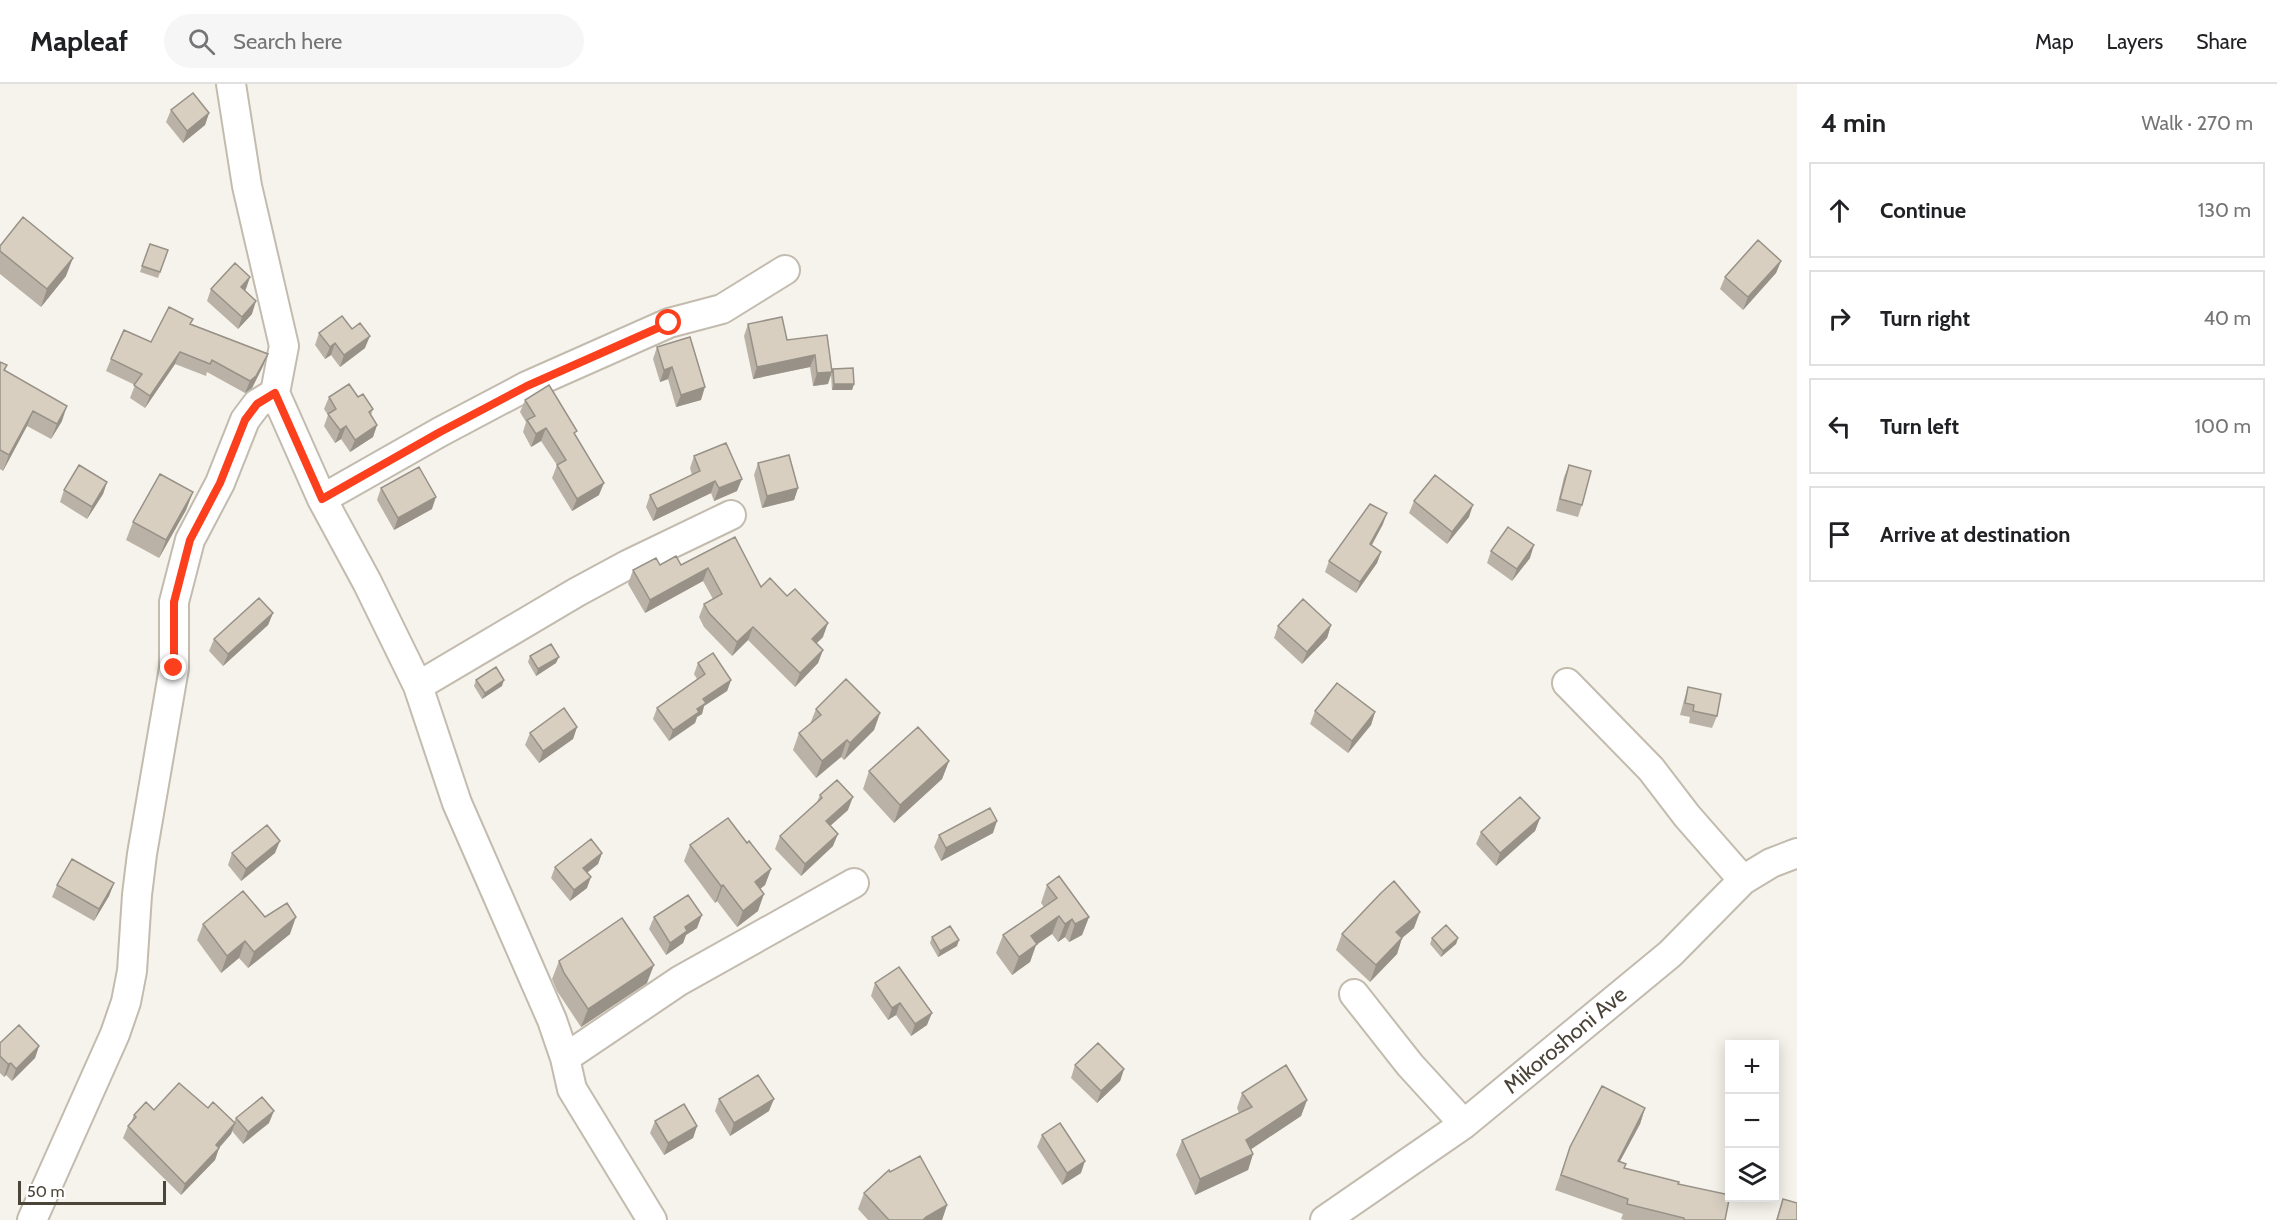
<!DOCTYPE html>
<meta charset="utf-8">
<style>
body{margin:0;font-family:Cabin,sans-serif;background:#f6f6f6;color:#202124}
.controls{position:absolute;right:18px;bottom:18px;display:grid;overflow:hidden;border-radius:0px;box-shadow:0 3px 15px #0003}
.controls button{width:54px;height:54px;display:grid;place-items:center;padding:0;border:0;border-bottom:2px solid #e0e0e0;background:#fff;color:#202124;font:30px sans-serif}
.scale{position:absolute;left:18px;bottom:15px;width:148px;box-sizing:border-box;padding-left:6px;border:3px solid #4b4439;border-top:0;font-size:16px;line-height:21px;white-space:nowrap;color:#4b4439;-webkit-text-stroke:4px #fff;paint-order:stroke}
.stop{position:absolute;width:18px;height:18px;margin:-14px;border:4px solid #fc3f1d;border-radius:50%;background:#fff}
.stop.end{background:#fc3f1d;border-color:#fff;box-shadow:0 2px 6px #0008}
.list{margin:0;padding:0;list-style:none}
h2{display:flex;justify-content:space-between;align-items:center;height:78px;margin:0;padding:0 24px;font-size:26px}
h2 small{font-size:20px;font-weight:400;color:#757577}
.list li{display:grid;grid-template-columns:39px 1fr auto;gap:18px;align-items:center;box-sizing:border-box;height:96px;margin:0 12px 12px;padding:0 12px;border:2px solid #e0e0e0;border-radius:0px}
.list b{display:block;font-size:22px;white-space:nowrap}
.list em{font-size:20px;font-style:normal;color:#757577}
.icon{flex:none;width:33px;height:33px;fill:none;stroke:currentColor;stroke-width:2;stroke-linecap:round;stroke-linejoin:round}
.map{position:relative;flex:none;width:1797px;height:1136px;overflow:hidden}
header{display:flex;align-items:center;gap:36px;box-sizing:border-box;height:84px;padding:0 30px;background:#fff;border-bottom:2px solid #e0e0e0}
header strong{font-size:28px}
nav{display:flex;gap:33px;margin-inline-start:auto;font-size:21px}
.search{width:420px;height:54px;background:#f6f6f6;display:flex;align-items:center;gap:15px;box-sizing:border-box;padding:0 21px;border-radius:33px;color:#757577;font-size:22px}
main{display:flex}
aside{flex:1;background:#fff}
.map>svg:first-child{display:block}
.lines{fill:none;stroke-linecap:round;stroke-linejoin:round}
.minor-casing{stroke:#c2bbae;stroke-width:32}
.minor{stroke:#fff;stroke-width:28}
.wall{fill:#bab2a6}
.shaded-wall{fill:#979187}
.building{fill:#d8cfc1;stroke:#979187;stroke-width:1.5}
.route{stroke:#fc3f1d;stroke-width:8}
.labels{text-anchor:middle;dominant-baseline:central;stroke-width:4.5;stroke-linejoin:round;paint-order:stroke}
.street-label{font-size:22px;fill:#4b4439;stroke:#fff}
</style>
<header>
<strong>Mapleaf</strong>
<div class="search"><svg class="icon" aria-label="search" viewBox="0 0 24 24"><circle cx="10" cy="10" r="6"/><path d="M15 15l6 6"/></svg>Search here</div>
<nav><a>Map</a><a>Layers</a><a>Share</a></nav>
</header>
<main>
<div class="map">
<svg width="1797" height="1136" viewBox="0 0 1797 1136">
<rect width="100%" height="100%" fill="#f6f3ec"/>
<g class="lines">
<defs>
<path id="minor" d="M 231,0 L 247,102 L 284,262 L 275,309 L 322,415 L 367,498 L 418,602 L 457,719 L 552,936 L 565,974 L 572,1005 L 652,1136
M 322,415 L 440,348 L 527,302 L 669,239 L 722,225 L 785,186
M 1567,599 L 1651,685 L 1687,732 L 1743,796
M 418,602 L 577,508 L 627,481 L 731,431
M 1354,910 L 1410,981 L 1464,1040
M 565,974 L 679,897 L 854,799
M 32,1136 L 115,950 L 126,918 L 132,887 L 137,811 L 142,770 L 174,584 L 174,518 L 190,456 L 220,399 L 245,336 L 257,320 L 275,309
M 1325,1136 L 1464,1040 L 1670,870 L 1743,796 L 1771,779 L 1797,769"/>
</defs>
<use href="#minor" class="minor-casing"/>
<use href="#minor" class="minor"/>
</g>
<path class="wall" d="M 171,26 L 209,29 L 205,41 L 183,59 L 166,38 Z
M 150,160 L 168,166 L 158,194 L 140,188 Z
M 0,162 L 66,192 L 41,223 L 0,190 Z
M 1781,177 L 1776,189 L 1743,226 L 1720,205 L 1725,193 Z
M 250,193 L 244,207 L 252,230 L 238,245 L 207,217 L 211,205 Z
M 191,240 L 268,270 L 263,282 L 252,304 L 245,309 L 207,288 L 206,292 L 175,280 L 145,324 L 130,314 L 135,301 L 106,287 L 111,275 Z
M 748,240 L 787,256 L 827,251 L 828,300 L 813,302 L 810,283 L 753,295 L 744,252 Z
M 319,249 L 365,264 L 340,283 L 331,271 L 325,275 L 315,261 Z
M 657,263 L 701,316 L 676,323 L 668,295 L 660,298 L 653,275 Z
M 0,278 L 7,281 L 5,286 L 62,337 L 51,355 L 27,342 L 3,387 L 0,385 Z
M 833,285 L 854,300 L 852,306 L 832,306 L 831,291 Z
M 329,313 L 358,313 L 373,325 L 371,331 L 377,341 L 373,353 L 350,368 L 341,355 L 335,359 L 324,342 L 328,331 L 324,325 Z
M 525,316 L 575,352 L 599,411 L 572,427 L 552,394 L 557,381 L 541,357 L 531,363 L 523,348 L 526,338 L 520,328 Z
M 694,372 L 737,407 L 714,417 L 711,409 L 653,437 L 646,423 L 650,411 L 692,391 L 690,384 Z
M 758,379 L 798,404 L 794,416 L 762,424 L 754,391 Z
M 1569,381 L 1582,421 L 1578,433 L 1556,427 L 1564,393 Z
M 107,398 L 103,410 L 87,435 L 60,418 L 64,406 Z
M 381,404 L 432,425 L 394,446 L 377,416 Z
M 193,408 L 186,426 L 159,474 L 126,456 L 133,438 Z
M 1414,417 L 1469,433 L 1447,460 L 1409,429 Z
M 1383,440 L 1372,461 L 1381,468 L 1377,479 L 1356,509 L 1325,488 L 1329,477 Z
M 735,453 L 761,503 L 823,553 L 817,559 L 823,566 L 818,579 L 795,603 L 748,556 L 732,572 L 704,543 L 699,533 L 704,520 L 713,515 L 703,497 L 645,529 L 628,500 L 633,486 L 660,481 L 681,481 Z
M 1491,467 L 1530,474 L 1512,497 L 1487,479 Z
M 273,529 L 268,541 L 223,582 L 209,567 L 214,555 Z
M 1331,541 L 1327,554 L 1302,580 L 1274,554 L 1278,542 Z
M 530,572 L 556,579 L 536,592 L 528,578 Z
M 698,579 L 731,596 L 727,607 L 704,622 L 702,630 L 697,633 L 695,639 L 669,657 L 653,635 L 657,624 L 697,595 L 694,590 Z
M 476,596 L 502,602 L 482,615 L 474,602 Z
M 1688,603 L 1717,632 L 1712,644 L 1689,639 L 1690,633 L 1680,631 L 1684,616 Z
M 816,625 L 880,629 L 874,646 L 844,676 L 841,673 L 816,694 L 793,666 L 799,649 L 810,640 Z
M 1315,627 L 1375,628 L 1371,641 L 1348,669 L 1310,640 Z
M 577,643 L 573,655 L 539,679 L 525,661 L 530,649 Z
M 949,677 L 942,695 L 894,739 L 863,705 L 869,687 Z
M 820,711 L 848,726 L 830,742 L 833,762 L 801,792 L 775,765 L 780,752 L 817,718 Z
M 1540,734 L 1535,747 L 1496,782 L 1476,760 L 1481,748 Z
M 993,749 L 941,777 L 934,763 L 939,751 Z
M 747,759 L 771,785 L 765,801 L 760,805 L 758,827 L 737,843 L 717,817 L 715,819 L 684,777 L 690,761 Z
M 232,769 L 275,769 L 241,797 L 228,781 Z
M 602,769 L 598,780 L 587,789 L 587,804 L 570,817 L 551,794 L 555,783 Z
M 114,799 L 109,812 L 94,837 L 52,813 L 57,801 Z
M 1047,801 L 1089,833 L 1082,851 L 1069,858 L 1065,853 L 1058,858 L 1052,850 L 1036,861 L 1030,878 L 1012,891 L 996,869 L 1003,851 L 1044,823 L 1041,819 Z
M 654,833 L 697,844 L 686,851 L 683,859 L 666,871 L 649,845 Z
M 203,840 L 290,850 L 248,884 L 239,874 L 221,889 L 197,856 Z
M 1414,844 L 1402,854 L 1397,870 L 1370,898 L 1336,866 L 1342,850 Z
M 932,853 L 957,862 L 938,873 L 930,859 Z
M 1432,854 L 1458,854 L 1456,860 L 1441,873 L 1430,860 Z
M 559,877 L 647,899 L 581,943 L 557,907 L 552,895 Z
M 875,899 L 927,941 L 911,952 L 896,931 L 888,936 L 871,912 Z
M 0,959 L 39,962 L 35,974 L 12,997 L 6,991 L 4,993 L 0,989 Z
M 1075,981 L 1124,985 L 1120,997 L 1097,1019 L 1071,994 Z
M 1242,1009 L 1307,1016 L 1301,1032 L 1251,1065 L 1253,1070 L 1248,1086 L 1195,1111 L 1176,1071 L 1182,1056 L 1239,1029 L 1237,1024 Z
M 719,1015 L 769,1027 L 730,1052 L 715,1027 Z
M 208,1024 L 234,1038 L 236,1034 L 269,1039 L 243,1060 L 232,1047 L 231,1050 L 219,1064 L 215,1076 L 181,1111 L 123,1054 L 128,1042 L 131,1038 L 134,1031 L 154,1026 Z
M 1645,1024 L 1640,1040 L 1620,1077 L 1624,1084 L 1678,1100 L 1725,1136 L 1624,1136 L 1621,1135 L 1623,1130 L 1555,1106 L 1570,1063 Z
M 655,1037 L 697,1042 L 693,1054 L 664,1071 L 650,1049 Z
M 1042,1051 L 1081,1089 L 1062,1101 L 1037,1063 Z
M 864,1109 L 947,1121 L 942,1136 L 868,1136 L 858,1125 Z
M 1783,1115 L 1797,1136 L 1776,1136 Z"/>
<path class="shaded-wall" d="M 209,29 L 205,41 L 183,59 L 187,47 Z
M 73,174 L 66,192 L 41,223 L 47,205 Z
M 1781,177 L 1776,189 L 1743,226 L 1748,213 Z
M 250,193 L 246,205 L 236,216 L 241,203 Z
M 256,217 L 252,230 L 238,245 L 242,233 Z
M 370,252 L 365,264 L 340,283 L 344,271 Z
M 335,259 L 331,271 L 325,275 L 330,263 Z
M 180,268 L 175,280 L 145,324 L 150,312 Z
M 268,270 L 263,282 L 252,304 L 245,309 L 250,297 Z
M 815,271 L 810,283 L 753,295 L 757,283 Z
M 672,283 L 668,295 L 660,298 L 664,286 Z
M 832,288 L 828,300 L 813,302 L 817,289 Z
M 834,300 L 854,300 L 852,306 L 832,306 Z
M 705,303 L 701,316 L 676,323 L 681,311 Z
M 67,322 L 62,337 L 51,355 L 57,340 Z
M 33,327 L 27,342 L 3,387 L 9,371 Z
M 377,341 L 373,353 L 350,368 L 355,356 Z
M 346,342 L 341,355 L 335,359 L 340,346 Z
M 546,344 L 541,357 L 531,363 L 536,350 Z
M 742,395 L 737,407 L 714,417 L 719,404 Z
M 715,397 L 711,409 L 653,437 L 657,425 Z
M 107,398 L 103,410 L 87,435 L 92,423 Z
M 604,399 L 599,411 L 572,427 L 577,415 Z
M 798,404 L 794,416 L 762,424 L 767,412 Z
M 193,408 L 186,426 L 159,474 L 166,456 Z
M 436,413 L 432,425 L 394,446 L 398,434 Z
M 1473,421 L 1469,433 L 1447,460 L 1452,448 Z
M 1387,429 L 1383,440 L 1366,471 L 1370,460 Z
M 1534,461 L 1530,474 L 1512,497 L 1517,485 Z
M 1381,468 L 1377,479 L 1356,509 L 1360,498 Z
M 708,484 L 703,497 L 645,529 L 650,516 Z
M 273,529 L 268,541 L 223,582 L 228,570 Z
M 828,539 L 823,553 L 807,568 L 812,555 Z
M 1331,541 L 1327,554 L 1302,580 L 1307,568 Z
M 753,543 L 748,556 L 732,572 L 737,558 Z
M 823,566 L 818,579 L 795,603 L 800,589 Z
M 559,573 L 556,579 L 536,592 L 538,585 Z
M 504,596 L 502,602 L 482,615 L 485,609 Z
M 731,596 L 727,607 L 704,622 L 702,630 L 697,633 L 695,639 L 669,657 L 673,646 L 697,625 L 703,615 Z
M 1375,628 L 1371,641 L 1348,669 L 1352,657 Z
M 880,629 L 874,646 L 844,676 L 850,659 Z
M 577,643 L 573,655 L 539,679 L 543,667 Z
M 847,656 L 841,673 L 816,694 L 822,677 Z
M 949,677 L 942,695 L 894,739 L 900,721 Z
M 853,713 L 848,726 L 821,750 L 826,737 Z
M 1540,734 L 1535,747 L 1496,782 L 1500,769 Z
M 997,737 L 993,749 L 941,777 L 946,764 Z
M 838,750 L 833,762 L 801,792 L 805,780 Z
M 280,757 L 275,769 L 241,797 L 246,785 Z
M 602,769 L 598,780 L 579,795 L 583,784 Z
M 771,785 L 765,801 L 749,814 L 755,798 Z
M 591,793 L 587,804 L 570,817 L 574,806 Z
M 114,799 L 109,812 L 94,837 L 99,825 Z
M 723,801 L 717,817 L 715,819 L 721,802 Z
M 764,810 L 758,827 L 737,843 L 743,827 Z
M 1420,828 L 1414,844 L 1402,854 L 1397,870 L 1370,898 L 1376,881 L 1396,848 Z
M 702,831 L 697,844 L 686,851 L 683,859 L 666,871 L 670,859 L 685,843 Z
M 1059,832 L 1052,850 L 1036,861 L 1030,878 L 1012,891 L 1019,873 L 1031,852 Z
M 296,833 L 290,850 L 248,884 L 254,868 Z
M 1089,833 L 1082,851 L 1069,858 L 1075,840 Z
M 1072,835 L 1065,853 L 1058,858 L 1065,840 Z
M 1458,854 L 1456,860 L 1441,873 L 1443,867 Z
M 959,856 L 957,862 L 938,873 L 940,867 Z
M 245,857 L 239,874 L 221,889 L 227,872 Z
M 654,881 L 647,899 L 581,943 L 588,925 Z
M 900,919 L 896,931 L 888,936 L 892,924 Z
M 932,929 L 927,941 L 911,952 L 915,940 Z
M 39,962 L 35,974 L 12,997 L 16,985 Z
M 11,979 L 6,991 L 4,993 L 8,980 Z
M 1124,985 L 1120,997 L 1097,1019 L 1101,1007 Z
M 774,1015 L 769,1027 L 730,1052 L 734,1039 Z
M 1307,1016 L 1301,1032 L 1241,1072 L 1246,1056 Z
M 1645,1024 L 1640,1040 L 1612,1092 L 1618,1077 Z
M 274,1027 L 269,1039 L 243,1060 L 248,1048 Z
M 235,1039 L 231,1050 L 212,1072 L 216,1061 Z
M 697,1042 L 693,1054 L 664,1071 L 668,1059 Z
M 219,1064 L 215,1076 L 181,1111 L 185,1100 Z
M 1253,1070 L 1248,1086 L 1195,1111 L 1200,1095 Z
M 1085,1077 L 1081,1089 L 1062,1101 L 1067,1089 Z
M 947,1121 L 942,1136 L 923,1136 L 926,1133 Z"/>
<path class="building" d="M 193,9 L 209,29 L 187,47 L 171,26 Z
M 23,133 L 73,174 L 47,205 L 0,167 L 0,162 Z
M 1758,156 L 1781,177 L 1748,213 L 1725,193 Z
M 150,160 L 168,166 L 160,188 L 142,182 Z
M 235,179 L 250,193 L 241,203 L 256,217 L 242,233 L 211,205 Z
M 169,223 L 193,235 L 190,240 L 268,270 L 256,292 L 250,297 L 212,276 L 210,280 L 180,268 L 150,312 L 134,301 L 142,290 L 111,275 L 124,246 L 151,258 Z
M 342,232 L 352,245 L 360,239 L 370,252 L 344,271 L 335,259 L 330,263 L 319,249 Z
M 782,233 L 787,256 L 827,251 L 832,288 L 817,289 L 815,271 L 757,283 L 748,240 Z
M 690,253 L 705,303 L 681,311 L 672,283 L 664,286 L 657,263 Z
M 0,278 L 7,281 L 4,286 L 67,322 L 57,340 L 33,327 L 9,371 L 0,366 Z
M 853,284 L 854,300 L 834,300 L 833,285 Z
M 349,300 L 358,313 L 363,310 L 373,325 L 369,328 L 377,341 L 355,356 L 346,342 L 340,346 L 328,330 L 336,325 L 329,313 Z
M 549,301 L 577,347 L 574,349 L 604,399 L 577,415 L 557,381 L 566,376 L 546,344 L 536,350 L 527,336 L 535,332 L 525,316 Z
M 726,359 L 742,395 L 719,404 L 715,397 L 657,425 L 650,411 L 700,387 L 694,372 Z
M 789,371 L 798,404 L 767,412 L 758,379 Z
M 79,381 L 107,398 L 92,423 L 64,406 Z
M 1569,381 L 1591,387 L 1582,421 L 1560,415 Z
M 419,383 L 436,413 L 398,434 L 381,404 Z
M 160,390 L 193,408 L 166,456 L 133,438 Z
M 1435,391 L 1473,421 L 1452,448 L 1414,417 Z
M 1370,420 L 1387,429 L 1370,460 L 1381,468 L 1360,498 L 1329,477 Z
M 1508,443 L 1534,461 L 1517,485 L 1491,467 Z
M 735,453 L 761,503 L 770,494 L 787,512 L 795,505 L 828,539 L 812,555 L 823,566 L 800,589 L 753,543 L 737,558 L 709,529 L 704,520 L 722,510 L 708,484 L 650,516 L 633,486 L 656,474 L 660,481 L 676,472 L 681,481 Z
M 259,514 L 273,529 L 228,570 L 214,555 Z
M 1303,515 L 1331,541 L 1307,568 L 1278,542 Z
M 551,560 L 559,573 L 538,585 L 530,572 Z
M 713,569 L 731,596 L 703,615 L 706,619 L 697,625 L 699,628 L 673,646 L 657,624 L 705,590 L 698,579 Z
M 496,583 L 504,596 L 485,609 L 476,596 Z
M 846,595 L 880,629 L 850,659 L 847,656 L 822,677 L 799,649 L 821,631 L 816,625 Z
M 1337,599 L 1375,628 L 1352,657 L 1315,627 Z
M 1688,603 L 1721,610 L 1717,632 L 1693,627 L 1694,621 L 1685,619 Z
M 564,624 L 577,643 L 543,667 L 530,649 Z
M 918,643 L 949,677 L 900,721 L 869,687 Z
M 837,696 L 853,713 L 826,737 L 838,750 L 805,780 L 780,752 L 822,714 L 820,711 Z
M 1520,713 L 1540,734 L 1500,769 L 1481,748 Z
M 990,724 L 997,737 L 946,764 L 939,751 Z
M 728,734 L 747,759 L 749,757 L 771,785 L 755,798 L 764,810 L 743,827 L 723,801 L 721,802 L 690,761 Z
M 267,741 L 280,757 L 246,785 L 232,769 Z
M 591,755 L 602,769 L 583,784 L 591,793 L 574,806 L 555,783 Z
M 72,775 L 114,799 L 99,825 L 57,801 Z
M 1059,792 L 1089,833 L 1075,840 L 1072,835 L 1065,840 L 1059,832 L 1031,852 L 1037,860 L 1019,873 L 1003,851 L 1057,814 L 1047,801 Z
M 1394,797 L 1420,828 L 1396,848 L 1402,854 L 1376,881 L 1342,850 L 1381,809 Z
M 243,807 L 265,833 L 287,819 L 296,833 L 254,868 L 245,857 L 227,872 L 203,840 Z
M 688,811 L 702,831 L 685,843 L 687,847 L 670,859 L 654,833 Z
M 622,834 L 654,881 L 588,925 L 564,889 L 559,877 Z
M 1446,841 L 1458,854 L 1443,867 L 1432,854 Z
M 950,842 L 959,856 L 940,867 L 932,853 Z
M 899,883 L 932,929 L 915,940 L 900,919 L 892,924 L 875,899 Z
M 19,941 L 39,962 L 16,985 L 11,979 L 8,980 L 0,972 L 0,959 Z
M 1098,959 L 1124,985 L 1101,1007 L 1075,981 Z
M 1286,981 L 1307,1016 L 1246,1056 L 1253,1070 L 1200,1095 L 1182,1056 L 1252,1023 L 1242,1009 Z
M 758,991 L 774,1015 L 734,1039 L 719,1015 Z
M 179,999 L 208,1024 L 213,1018 L 235,1039 L 216,1061 L 219,1064 L 185,1100 L 128,1042 L 136,1033 L 134,1031 L 146,1018 L 154,1026 Z
M 1602,1002 L 1645,1024 L 1618,1077 L 1626,1080 L 1624,1084 L 1679,1098 L 1678,1100 L 1730,1111 L 1725,1136 L 1684,1136 L 1684,1134 L 1627,1120 L 1628,1115 L 1561,1091 L 1570,1063 Z
M 262,1013 L 274,1027 L 248,1048 L 236,1034 Z
M 684,1020 L 697,1042 L 668,1059 L 655,1037 Z
M 1060,1039 L 1085,1077 L 1067,1089 L 1042,1051 Z
M 920,1072 L 947,1121 L 926,1133 L 923,1136 L 889,1136 L 864,1109 L 889,1086 L 890,1088 Z
M 1783,1115 L 1797,1119 L 1797,1136 L 1777,1136 Z"/>
<g class="lines">
<path class="route" d="M 174,584 L 174,518 L 190,456 L 220,399 L 245,336 L 257,320 L 275,309 L 322,415 L 440,348 L 527,302 L 669,239"/>
</g>
<g class="labels">
<g class="street-label">
<text transform="translate(1565 956) rotate(-40)">Mikoroshoni Ave</text>
</g>
</g>
</svg>
<div class="controls">
<button>+</button>
<button>−</button>
<button><svg class="icon" aria-label="layers" viewBox="0 0 24 24"><path d="M12 4l9 5-9 5-9-5zM3 14l9 5 9-5"/></svg></button>
</div>
<div class="scale">50 m</div>
<div class="stop" style="left:669px;top:239px"></div>
<div class="stop end" style="left:174px;top:584px"></div>
</div>
<aside>
<h2>4 min<small>Walk · 270 m</small></h2>
<ul class="list">
<li><svg class="icon" aria-label="ahead" viewBox="0 0 24 24"><path d="M12 20V5M6 11l6-6 6 6"/></svg><div><b>Continue</b></div><em>130 m</em></li>
<li><svg class="icon" aria-label="right" viewBox="0 0 24 24"><path d="M7 20v-9h11M14 6l5 5-5 5"/></svg><div><b>Turn right</b></div><em>40 m</em></li>
<li><svg class="icon" aria-label="left" viewBox="0 0 24 24"><path d="M17 20v-9H6M10 6l-5 5 5 5"/></svg><div><b>Turn left</b></div><em>100 m</em></li>
<li><svg class="icon" aria-label="arrive" viewBox="0 0 24 24"><path d="M6 21V4h12l-3 4 3 4H6"/></svg><div><b>Arrive at destination</b></div></li>
</ul>
</aside>
</main>
